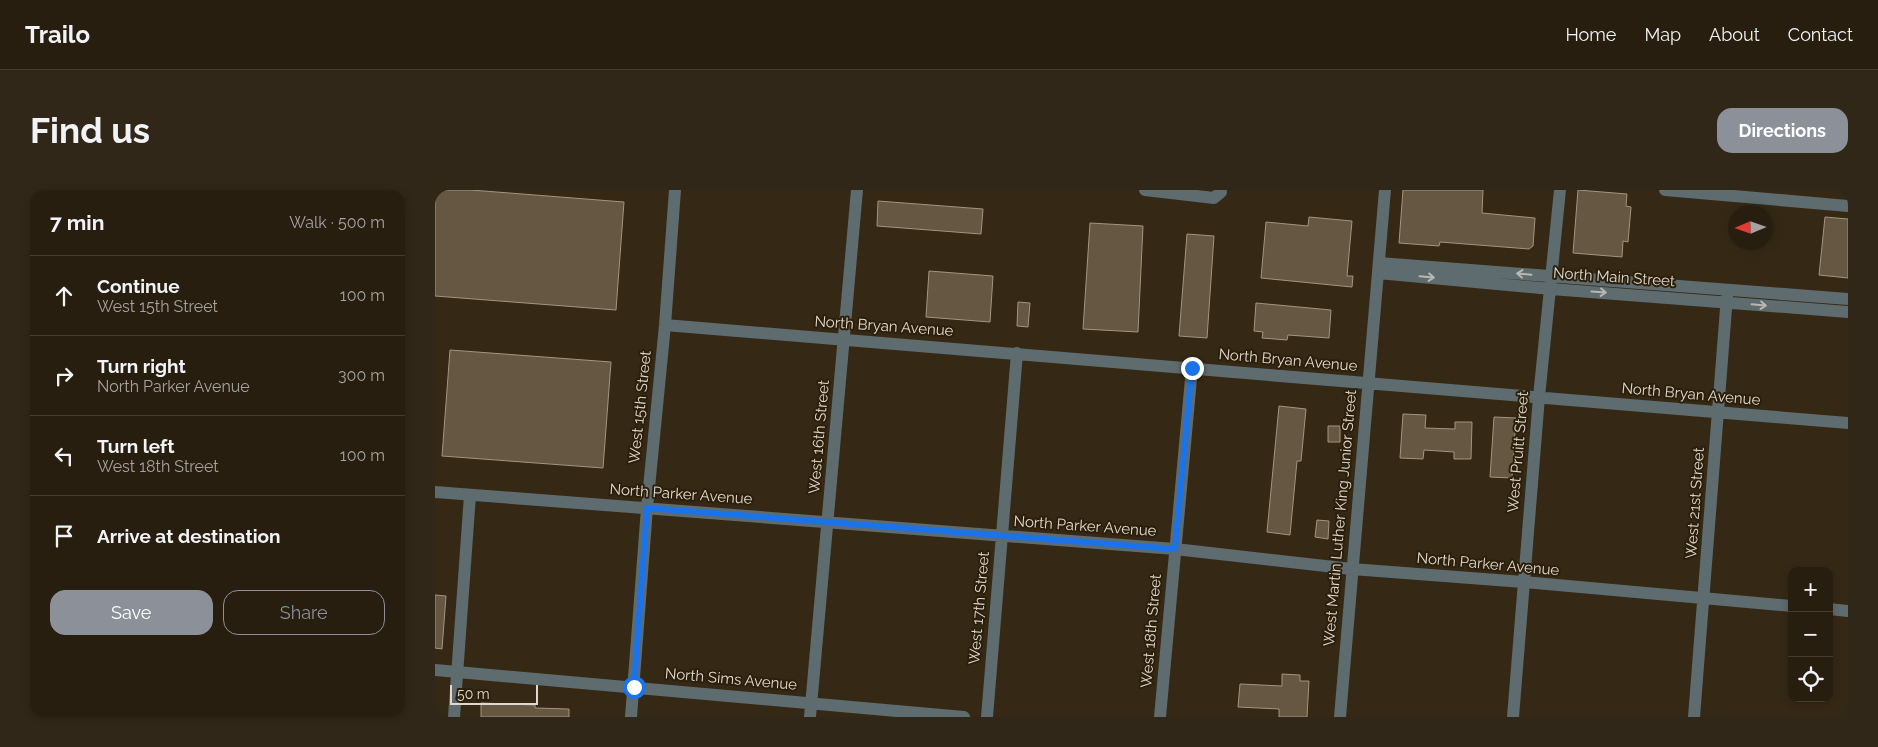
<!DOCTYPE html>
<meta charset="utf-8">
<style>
body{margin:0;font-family:Raleway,sans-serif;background:#302719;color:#f1f3f6}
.controls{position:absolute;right:15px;bottom:15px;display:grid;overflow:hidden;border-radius:10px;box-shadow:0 2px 8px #0003}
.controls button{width:45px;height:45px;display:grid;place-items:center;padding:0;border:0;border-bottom:1px solid #443c30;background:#281e10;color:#f1f3f6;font:25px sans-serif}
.compass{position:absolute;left:1293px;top:15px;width:45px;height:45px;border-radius:50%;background:#281e10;box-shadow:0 2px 8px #0003;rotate:268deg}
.scale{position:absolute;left:15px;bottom:12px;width:88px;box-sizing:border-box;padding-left:5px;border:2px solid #e0d8cc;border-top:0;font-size:14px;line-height:18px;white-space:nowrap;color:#e0d8cc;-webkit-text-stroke:4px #2b1f0b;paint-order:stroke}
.stop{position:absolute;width:15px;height:15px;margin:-11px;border:4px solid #1a73e8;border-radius:50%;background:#fff}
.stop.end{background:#1a73e8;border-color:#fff;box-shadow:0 1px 5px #0008}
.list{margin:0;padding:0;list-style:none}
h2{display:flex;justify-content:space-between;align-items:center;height:65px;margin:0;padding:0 20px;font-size:21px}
h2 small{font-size:16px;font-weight:400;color:#a5a29f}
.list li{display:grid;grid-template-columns:32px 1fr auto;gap:15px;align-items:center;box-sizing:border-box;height:80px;padding:0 20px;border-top:1px solid #443c30}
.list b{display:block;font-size:19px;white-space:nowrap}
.list p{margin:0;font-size:16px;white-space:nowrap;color:#a5a29f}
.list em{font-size:16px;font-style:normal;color:#a5a29f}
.actions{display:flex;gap:10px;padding:15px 20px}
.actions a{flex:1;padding:11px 0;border:1px solid #8c9099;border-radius:15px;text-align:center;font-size:18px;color:#8c9099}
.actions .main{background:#8c9099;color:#fff}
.icon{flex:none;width:28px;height:28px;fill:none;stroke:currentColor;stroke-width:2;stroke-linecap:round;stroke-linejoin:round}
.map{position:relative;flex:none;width:1413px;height:527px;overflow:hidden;border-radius:15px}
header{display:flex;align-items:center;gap:30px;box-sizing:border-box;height:70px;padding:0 25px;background:#281e10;border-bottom:1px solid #443c30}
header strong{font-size:24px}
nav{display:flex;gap:28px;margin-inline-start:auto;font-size:18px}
.intro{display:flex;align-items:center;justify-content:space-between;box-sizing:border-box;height:120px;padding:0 30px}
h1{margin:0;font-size:35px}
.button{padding:12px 22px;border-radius:15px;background:#8c9099;color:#fff;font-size:18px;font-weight:700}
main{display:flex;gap:30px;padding:0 30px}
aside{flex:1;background:#281e10;border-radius:15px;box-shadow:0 2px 8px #0003}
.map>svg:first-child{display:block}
.building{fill:#655742;stroke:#a4957e}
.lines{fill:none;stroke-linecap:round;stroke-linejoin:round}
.minor{stroke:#5e6b6f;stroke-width:12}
.oneway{stroke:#b9b7b0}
.route{stroke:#1a73e8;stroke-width:6}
.labels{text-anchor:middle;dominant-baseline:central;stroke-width:4;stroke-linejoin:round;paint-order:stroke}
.street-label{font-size:15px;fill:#e0d8cc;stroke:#2b1f0b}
</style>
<header>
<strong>Trailo</strong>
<nav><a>Home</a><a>Map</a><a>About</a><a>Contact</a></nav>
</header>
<div class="intro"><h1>Find us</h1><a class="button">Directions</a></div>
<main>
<aside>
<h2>7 min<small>Walk · 500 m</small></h2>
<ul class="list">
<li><svg class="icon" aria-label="ahead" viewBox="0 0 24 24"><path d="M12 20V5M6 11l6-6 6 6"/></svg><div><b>Continue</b><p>West 15th Street</p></div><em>100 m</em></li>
<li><svg class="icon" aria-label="right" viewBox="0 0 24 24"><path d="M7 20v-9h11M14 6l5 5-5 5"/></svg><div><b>Turn right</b><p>North Parker Avenue</p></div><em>300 m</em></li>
<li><svg class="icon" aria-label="left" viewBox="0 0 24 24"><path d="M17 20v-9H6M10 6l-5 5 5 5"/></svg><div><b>Turn left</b><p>West 18th Street</p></div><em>100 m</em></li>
<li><svg class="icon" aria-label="arrive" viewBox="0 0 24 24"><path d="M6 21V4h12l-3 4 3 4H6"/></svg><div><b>Arrive at destination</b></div></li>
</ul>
<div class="actions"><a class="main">Save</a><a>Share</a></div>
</aside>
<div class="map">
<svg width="1413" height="527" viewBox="0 0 1413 527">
<rect width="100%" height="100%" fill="#352815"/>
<path class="building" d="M 0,0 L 36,0 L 189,12 L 181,120 L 0,106 Z
M 968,0 L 1048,0 L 1047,23 L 1100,28 L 1098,56 L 1094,59 L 1005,52 L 1004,56 L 964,53 Z
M 1143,0 L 1192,4 L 1191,16 L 1196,17 L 1193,52 L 1188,51 L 1187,67 L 1138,63 Z
M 443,11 L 548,19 L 546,44 L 442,36 Z
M 874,27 L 917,31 L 912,86 L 918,86 L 917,97 L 826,88 L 831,32 L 873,36 Z
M 1390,27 L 1413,29 L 1413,88 L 1384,85 Z
M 655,33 L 708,36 L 703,142 L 648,139 Z
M 752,44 L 779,46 L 772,148 L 744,146 Z
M 494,81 L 558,86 L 555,132 L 491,127 Z
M 583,112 L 595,113 L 593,137 L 582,136 Z
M 821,113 L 896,120 L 894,148 L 853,145 L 852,150 L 827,148 L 828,142 L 819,141 Z
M 15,160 L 176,172 L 168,278 L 7,266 Z
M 844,216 L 871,219 L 866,271 L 862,271 L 855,345 L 832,342 Z
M 968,224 L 991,225 L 990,238 L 1020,239 L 1020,232 L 1037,232 L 1036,269 L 1019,269 L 1019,262 L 989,260 L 988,269 L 965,268 Z
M 1059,227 L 1081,228 L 1077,288 L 1055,287 Z
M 893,236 L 905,236 L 905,252 L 893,252 Z
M 882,330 L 894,331 L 893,349 L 880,347 Z
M 0,405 L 11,406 L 7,459 L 0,458 Z
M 847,484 L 865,485 L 865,491 L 874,491 L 872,527 L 844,527 L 844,519 L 803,517 L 805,494 L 847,496 Z
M 46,513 L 100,515 L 100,518 L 134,519 L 134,527 L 46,527 Z"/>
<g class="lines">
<path class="minor" d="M 710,0 L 779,8 L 786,2
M 1230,0 L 1413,16
M 944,73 L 1413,109
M 943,83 L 1116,99 L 1413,122
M 230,135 L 1413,233
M 0,302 L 740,359 L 917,379 L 1088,392 L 1357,416
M 1394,419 L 1413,421
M 0,480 L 529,527
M 19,527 L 35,305
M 196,527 L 212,318 L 230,135 L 240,0
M 375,527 L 422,0
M 552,527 L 582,163
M 725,527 L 757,178
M 905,527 L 950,0
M 1078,527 L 1104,207 L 1125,0
M 1259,527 L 1292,106"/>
</g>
<defs><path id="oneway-shaft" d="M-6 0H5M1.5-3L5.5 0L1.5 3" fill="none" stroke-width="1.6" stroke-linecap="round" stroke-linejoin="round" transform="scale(1.25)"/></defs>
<g class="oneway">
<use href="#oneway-shaft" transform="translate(1089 84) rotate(-175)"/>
<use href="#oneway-shaft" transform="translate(992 87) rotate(5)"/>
<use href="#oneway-shaft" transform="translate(1164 102) rotate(4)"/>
<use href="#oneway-shaft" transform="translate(1324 115) rotate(5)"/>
</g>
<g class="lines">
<path class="route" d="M 199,497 L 212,318 L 740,359 L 757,178"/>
</g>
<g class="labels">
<g class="street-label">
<text transform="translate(1179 87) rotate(4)">North Main Street</text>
<text transform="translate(449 136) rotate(4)">North Bryan Avenue</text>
<text transform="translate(853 170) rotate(5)">North Bryan Avenue</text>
<text transform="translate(1256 204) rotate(5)">North Bryan Avenue</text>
<text transform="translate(205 217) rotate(-84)">West 15th Street</text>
<text transform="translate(384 247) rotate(-85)">West 16th Street</text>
<text transform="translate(1083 262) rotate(-85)">West Pruitt Street</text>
<text transform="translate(246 304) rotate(4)">North Parker Avenue</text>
<text transform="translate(1260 313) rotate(-86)">West 21st Street</text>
<text transform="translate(905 328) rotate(-85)">West Martin Luther King Junior Street</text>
<text transform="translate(650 336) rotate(4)">North Parker Avenue</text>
<text transform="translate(1053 374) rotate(5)">North Parker Avenue</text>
<text transform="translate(544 418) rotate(-85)">West 17th Street</text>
<text transform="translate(716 441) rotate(-85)">West 18th Street</text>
<text transform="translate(296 489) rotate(5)">North Sims Avenue</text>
</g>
</g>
</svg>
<div class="controls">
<button>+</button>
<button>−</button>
<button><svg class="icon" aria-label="locate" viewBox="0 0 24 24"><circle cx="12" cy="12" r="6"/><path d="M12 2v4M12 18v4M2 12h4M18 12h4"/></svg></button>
</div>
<svg class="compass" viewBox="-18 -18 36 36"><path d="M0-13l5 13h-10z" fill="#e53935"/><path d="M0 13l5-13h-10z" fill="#a5a29f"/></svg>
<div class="scale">50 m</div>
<div class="stop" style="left:199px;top:497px"></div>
<div class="stop end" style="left:757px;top:178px"></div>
</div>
</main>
